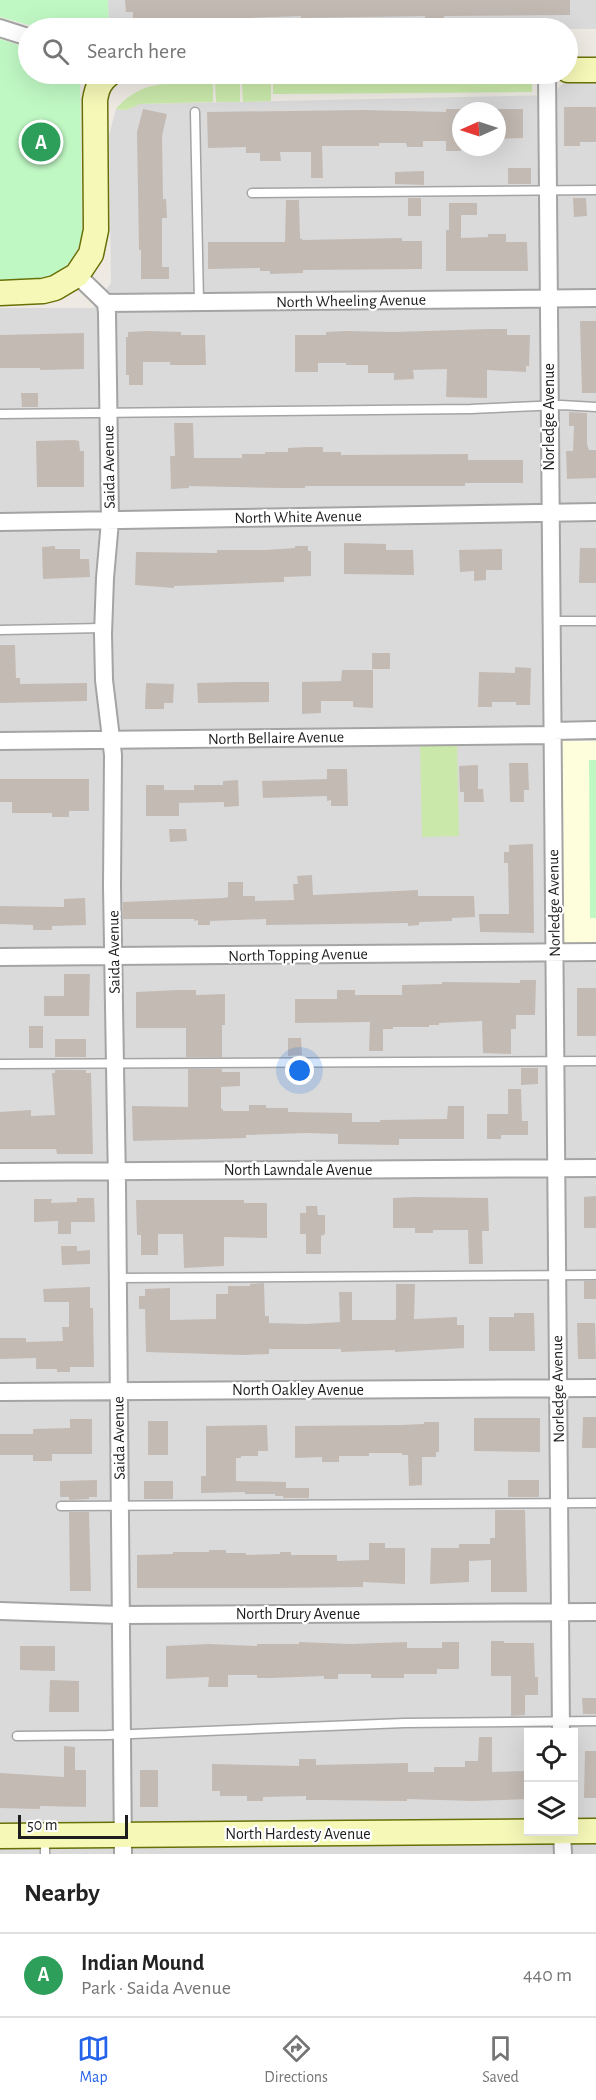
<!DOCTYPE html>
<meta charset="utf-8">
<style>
body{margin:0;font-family:"Alegreya Sans",sans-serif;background:#f2f2f2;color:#222}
.controls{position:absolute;right:18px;bottom:18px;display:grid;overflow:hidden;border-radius:0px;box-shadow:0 6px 24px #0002}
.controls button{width:54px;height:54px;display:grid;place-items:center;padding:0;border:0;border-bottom:2px solid #e0e0e0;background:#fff;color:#222;font:30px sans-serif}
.compass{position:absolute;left:452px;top:102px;width:54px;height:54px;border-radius:50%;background:#fff;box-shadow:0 6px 24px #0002;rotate:267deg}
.scale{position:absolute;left:18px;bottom:15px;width:110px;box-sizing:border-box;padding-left:6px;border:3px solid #1d1d1d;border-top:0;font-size:16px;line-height:21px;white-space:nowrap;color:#1d1d1d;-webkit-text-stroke:4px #fff;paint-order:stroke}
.you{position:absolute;left:300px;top:1071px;width:21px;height:21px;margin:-15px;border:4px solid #fff;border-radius:50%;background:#1a73e8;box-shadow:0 0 0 9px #1a73e833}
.badge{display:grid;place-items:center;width:39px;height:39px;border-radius:50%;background:#2563eb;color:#fff;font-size:20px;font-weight:700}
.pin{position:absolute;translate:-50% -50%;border:3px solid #fff;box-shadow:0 2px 6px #0006}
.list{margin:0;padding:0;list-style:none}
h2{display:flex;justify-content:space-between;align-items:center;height:78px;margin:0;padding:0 24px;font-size:26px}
h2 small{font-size:20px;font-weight:400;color:#767676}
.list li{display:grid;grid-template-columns:39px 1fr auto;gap:18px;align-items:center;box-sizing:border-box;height:84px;padding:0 24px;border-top:2px solid #e0e0e0}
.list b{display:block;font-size:22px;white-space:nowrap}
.list p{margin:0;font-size:20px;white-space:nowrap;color:#767676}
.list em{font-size:20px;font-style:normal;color:#767676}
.icon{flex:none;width:33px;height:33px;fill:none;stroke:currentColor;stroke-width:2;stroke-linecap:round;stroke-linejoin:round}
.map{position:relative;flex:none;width:596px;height:1854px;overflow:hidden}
.search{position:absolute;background:#fff;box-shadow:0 6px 24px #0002;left:18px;right:18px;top:18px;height:66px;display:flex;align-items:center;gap:15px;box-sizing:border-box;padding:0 21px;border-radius:33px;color:#767676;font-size:22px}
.sheet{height:162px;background:#fff}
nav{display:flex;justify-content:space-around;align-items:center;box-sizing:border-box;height:84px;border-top:2px solid #e0e0e0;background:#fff;font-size:16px;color:#767676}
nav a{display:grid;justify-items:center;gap:3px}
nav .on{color:#2563eb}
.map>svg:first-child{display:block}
.residential{fill:#dbdada;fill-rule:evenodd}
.education{fill:#fefedc}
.grass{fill:#c9e8aa}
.park{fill:#c0f8c4}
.building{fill:#c3bab3}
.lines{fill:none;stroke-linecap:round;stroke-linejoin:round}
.lane-casing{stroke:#a4a4a4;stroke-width:11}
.street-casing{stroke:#a4a4a4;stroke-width:20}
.secondary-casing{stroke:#677107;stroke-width:27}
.lane{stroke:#fff;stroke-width:8}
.street{stroke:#fff;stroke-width:16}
.secondary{stroke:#f5f8b7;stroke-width:24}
.labels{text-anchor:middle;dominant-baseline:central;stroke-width:4.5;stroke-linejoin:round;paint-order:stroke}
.street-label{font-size:16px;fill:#1d1d1d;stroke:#fff}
</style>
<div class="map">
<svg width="596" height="1854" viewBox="0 0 596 1854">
<rect width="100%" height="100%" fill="#eeeae3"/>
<path class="residential" d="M 108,0 L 596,0 L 596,29 L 109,28 Z
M 596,79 L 596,1854 L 0,1854 L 0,308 L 93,308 L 111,283 L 109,135 L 116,109 L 126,110 L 140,104 L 556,95 L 558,88 L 566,81 ZM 461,111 L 497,111 L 497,147 L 461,147 ZM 528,1732 L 574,1732 L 574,1832 L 528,1832 Z"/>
<path class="education" d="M 562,741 L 596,741 L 596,943 L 563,943 Z"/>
<path class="grass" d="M 522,80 L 532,84 L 532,92 L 273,94 L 273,83 Z
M 213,83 L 213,102 L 140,104 L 126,110 L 116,109 C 143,77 175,84 213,83 Z
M 215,83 L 240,83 L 240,102 L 216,102 Z
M 242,83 L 271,83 L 271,101 L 243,102 Z
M 420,744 L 457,744 L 459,836 L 422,837 Z"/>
<path class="park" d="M 0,0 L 108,0 L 109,28 L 40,28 L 0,17 Z
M 0,39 L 28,48 L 28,74 L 79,74 L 80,75 L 82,236 C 69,281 40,280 0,280 Z
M 589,760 L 596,760 L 596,918 L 590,918 Z"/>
<path class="building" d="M 125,0 L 570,0 L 570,15 L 444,16 L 444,18 L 425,18 L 425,16 L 301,18 L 301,16 L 221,19 L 133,18 L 133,12 L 126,12 Z
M 564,107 L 596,107 L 596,142 L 580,142 L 580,146 L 564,146 Z
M 143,109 L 167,114 L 162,136 L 163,199 L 166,199 L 167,218 L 162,218 L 162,267 L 169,267 L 169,279 L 141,279 L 141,250 L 139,250 L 137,132 Z
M 446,109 L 461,109 L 461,151 L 446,151 L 446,141 L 423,141 L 423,147 L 407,147 L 406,143 L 379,143 L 379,146 L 322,146 L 323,178 L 311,178 L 311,152 L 280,152 L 281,161 L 260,161 L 260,153 L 246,153 L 246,147 L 208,148 L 207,112 L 363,110 L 446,112 Z
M 497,109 L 523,109 L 523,138 L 497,139 Z
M 508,168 L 531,168 L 531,184 L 508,184 Z
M 424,171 L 424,185 L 395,184 L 395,172 Z
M 408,198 L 421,198 L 421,216 L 408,216 Z
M 573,198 L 586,198 L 587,216 L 574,217 Z
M 286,200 L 299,200 L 300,238 L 303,240 L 402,238 L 402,241 L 422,241 L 422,269 L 303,270 L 303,273 L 270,274 L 270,271 L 260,271 L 260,268 L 208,269 L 208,242 L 285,242 Z
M 449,203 L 477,203 L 477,215 L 461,215 L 461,238 L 488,237 L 488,234 L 506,234 L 506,242 L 527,242 L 528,271 L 446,271 L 446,230 L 449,230 Z
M 580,321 L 596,321 L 596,393 L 582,393 Z
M 489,329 L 507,329 L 507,335 L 530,335 L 529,366 L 526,366 L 526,372 L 487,370 L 487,398 L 446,397 L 447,369 L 413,370 L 414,379 L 394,380 L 394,373 L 368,373 L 368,365 L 346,365 L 346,363 L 318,363 L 318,372 L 295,372 L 295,335 L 326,335 L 326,332 L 346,331 L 394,332 Z
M 148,331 L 181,332 L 181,335 L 205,335 L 206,365 L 170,365 L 170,362 L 143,362 L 143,385 L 129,385 L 129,375 L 126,375 L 126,337 L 128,337 L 128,332 Z
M 84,333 L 84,369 L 40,370 L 40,368 L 0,368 L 0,335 Z
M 21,393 L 38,393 L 38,407 L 22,407 Z
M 569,412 L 587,413 L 587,444 L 589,450 L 596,450 L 596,478 L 567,479 L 566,451 L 573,451 L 574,426 L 569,426 Z
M 174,423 L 193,423 L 194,458 L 242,458 L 242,454 L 265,454 L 265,452 L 288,452 L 288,448 L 307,447 L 323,447 L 323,452 L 341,452 L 341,455 L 468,454 L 468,460 L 523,460 L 523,483 L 465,483 L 465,486 L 305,486 L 305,488 L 281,488 L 189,486 L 189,488 L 171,489 L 170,456 L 175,456 Z
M 75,440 L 79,441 L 80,451 L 84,451 L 84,487 L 37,487 L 36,441 Z
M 344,543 L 386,544 L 386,550 L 413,550 L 414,575 L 344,574 Z
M 55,546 L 55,549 L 80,549 L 80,559 L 89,559 L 90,577 L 43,579 L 42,547 Z
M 295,546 L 308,546 L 308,551 L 311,551 L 311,576 L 284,577 L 284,582 L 174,586 L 174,588 L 135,585 L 136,552 L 217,553 L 217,550 L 266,550 L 295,548 Z
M 580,548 L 596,548 L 596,583 L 579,583 Z
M 502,549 L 502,570 L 486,570 L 486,580 L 474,581 L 474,571 L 460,572 L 459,550 Z
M 0,645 L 15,645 L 16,678 L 20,678 L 20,684 L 87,683 L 87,701 L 0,703 Z
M 372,653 L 390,653 L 390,669 L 372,669 Z
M 515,667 L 531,668 L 530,705 L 516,705 L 516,702 L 492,702 L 492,707 L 478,707 L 479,672 L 515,673 Z
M 342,670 L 373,670 L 373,708 L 353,707 L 353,701 L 321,701 L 321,713 L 302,714 L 302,682 L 341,681 Z
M 239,682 L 269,682 L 269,702 L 198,703 L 197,683 Z
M 146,683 L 174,684 L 173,703 L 164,703 L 164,709 L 145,709 Z
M 509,763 L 528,763 L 529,790 L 524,790 L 524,802 L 510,802 Z
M 478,765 L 478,789 L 483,789 L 484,802 L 464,802 L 464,792 L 460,792 L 459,766 Z
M 327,769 L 347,769 L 348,806 L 331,806 L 331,800 L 327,801 L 327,796 L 263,798 L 262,781 L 327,779 Z
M 0,779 L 89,779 L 89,811 L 69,811 L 69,817 L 52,817 L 52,813 L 12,813 L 12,802 L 0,802 Z
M 238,780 L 239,806 L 224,807 L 224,802 L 179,803 L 179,816 L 146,816 L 146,785 L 164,785 L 164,790 L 194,790 L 194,785 L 223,785 L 223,781 Z
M 169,829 L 186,829 L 187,841 L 170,842 Z
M 533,844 L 534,933 L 480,932 L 479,914 L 509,914 L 508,863 L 504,863 L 504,852 L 509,852 L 509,845 Z
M 312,875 L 313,895 L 418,890 L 418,896 L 474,896 L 475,917 L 452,918 L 452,921 L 419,922 L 419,925 L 408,926 L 408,923 L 266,925 L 266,919 L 210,921 L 210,925 L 198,925 L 198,920 L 194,921 L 194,919 L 123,919 L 123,902 L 224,898 L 228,897 L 228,882 L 243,882 L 243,896 L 255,896 L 255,901 L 294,900 L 293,884 L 298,884 L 297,876 Z
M 85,898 L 86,925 L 52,926 L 52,930 L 33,930 L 33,925 L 0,924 L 0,906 L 64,907 L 64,899 Z
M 64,974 L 90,974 L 89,1016 L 44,1016 L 44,996 L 64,996 Z
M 520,980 L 536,980 L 535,1015 L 516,1015 L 516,1029 L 511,1029 L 511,1054 L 483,1053 L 482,1021 L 439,1023 L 439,1025 L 429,1025 L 429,1027 L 393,1027 L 393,1029 L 383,1029 L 383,1051 L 369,1051 L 370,1022 L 295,1023 L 295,999 L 337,999 L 337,990 L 355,990 L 355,995 L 402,995 L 402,985 L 442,984 L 442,982 L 520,983 Z
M 577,988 L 596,988 L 596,1036 L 577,1036 Z
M 178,990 L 196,990 L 196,995 L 225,994 L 225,1025 L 222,1025 L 222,1057 L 186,1057 L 186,1028 L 136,1028 L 136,992 Z
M 29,1026 L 43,1026 L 43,1048 L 29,1048 Z
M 288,1038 L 301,1038 L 302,1055 L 288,1056 Z
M 55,1039 L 86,1039 L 86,1057 L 55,1057 Z
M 521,1068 L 538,1068 L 538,1084 L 521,1085 Z
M 188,1069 L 222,1069 L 222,1072 L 240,1072 L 240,1086 L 221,1087 L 221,1109 L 223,1109 L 223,1111 L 249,1111 L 249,1105 L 266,1105 L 266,1108 L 288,1108 L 288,1112 L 352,1113 L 352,1122 L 380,1122 L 380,1120 L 447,1119 L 448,1106 L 464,1106 L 464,1139 L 399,1139 L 399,1145 L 338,1144 L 338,1134 L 305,1133 L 246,1135 L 246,1138 L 133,1141 L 132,1106 L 188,1107 Z
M 55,1070 L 86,1070 L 86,1073 L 91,1073 L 93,1154 L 57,1154 L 56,1149 L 0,1149 L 0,1112 L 31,1110 L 31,1116 L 55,1115 L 52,1073 L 55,1073 Z
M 508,1089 L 521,1089 L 522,1121 L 528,1121 L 528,1135 L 501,1135 L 501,1139 L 487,1139 L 487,1114 L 508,1114 Z
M 596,1196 L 596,1228 L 584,1228 L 584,1197 Z
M 415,1197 L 488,1198 L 489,1231 L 482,1231 L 483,1264 L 469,1264 L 468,1230 L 433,1230 L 433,1233 L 415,1233 L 415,1228 L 393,1228 L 393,1198 Z
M 77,1198 L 94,1198 L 95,1222 L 71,1222 L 71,1234 L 58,1234 L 58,1221 L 34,1222 L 34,1199 L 52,1199 L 51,1203 L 77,1202 Z
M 136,1200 L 244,1200 L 244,1203 L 267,1203 L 267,1238 L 224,1237 L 224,1266 L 184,1268 L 183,1234 L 158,1234 L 158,1255 L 141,1255 L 141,1235 L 137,1235 Z
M 306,1206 L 317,1206 L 318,1215 L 325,1215 L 325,1234 L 321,1236 L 321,1254 L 306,1254 L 306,1234 L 300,1234 L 300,1213 L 306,1213 Z
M 61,1246 L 77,1246 L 77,1251 L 90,1250 L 90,1264 L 62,1265 Z
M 584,1281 L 596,1281 L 596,1299 L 584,1299 Z
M 264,1283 L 265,1316 L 269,1316 L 269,1323 L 306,1324 L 340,1322 L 339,1292 L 352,1292 L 352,1320 L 394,1320 L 396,1319 L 396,1284 L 415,1284 L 414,1319 L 457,1317 L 457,1325 L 464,1325 L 464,1348 L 395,1352 L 395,1350 L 341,1352 L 341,1349 L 269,1349 L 269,1354 L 243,1355 L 146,1352 L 145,1309 L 139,1309 L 139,1296 L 145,1296 L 145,1289 L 170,1288 L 170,1320 L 216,1319 L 216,1294 L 228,1294 L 228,1286 L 250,1286 L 250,1284 Z
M 90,1287 L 90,1308 L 93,1308 L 94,1367 L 70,1367 L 70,1372 L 57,1372 L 57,1369 L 36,1369 L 36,1358 L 0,1359 L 0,1338 L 26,1338 L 26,1342 L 63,1341 L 62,1327 L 69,1327 L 69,1302 L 44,1302 L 43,1289 Z
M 514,1313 L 534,1313 L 535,1351 L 489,1351 L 489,1317 L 514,1317 Z
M 577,1323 L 595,1323 L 596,1359 L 578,1359 Z
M 583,1417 L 596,1417 L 596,1448 L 582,1448 Z
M 474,1418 L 540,1418 L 540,1452 L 474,1451 Z
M 70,1419 L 92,1419 L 92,1454 L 52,1454 L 52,1461 L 33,1461 L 33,1455 L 0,1455 L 0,1434 L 33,1434 L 33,1429 L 70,1428 Z
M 148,1421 L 168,1421 L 168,1455 L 148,1455 Z
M 424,1422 L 439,1422 L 439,1452 L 436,1452 L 436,1457 L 422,1457 L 422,1485 L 409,1486 L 408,1455 L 402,1455 L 402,1453 L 369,1453 L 369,1456 L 339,1456 L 339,1462 L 322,1462 L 322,1457 L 295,1458 L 295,1426 L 401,1425 L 424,1424 Z
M 267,1425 L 268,1451 L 258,1451 L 258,1456 L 241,1456 L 241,1458 L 236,1458 L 236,1481 L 286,1482 L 286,1488 L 309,1488 L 309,1498 L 283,1498 L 283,1496 L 275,1496 L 275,1494 L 245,1494 L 245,1492 L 201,1493 L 201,1476 L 206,1476 L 206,1426 Z
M 97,1480 L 97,1497 L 89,1497 L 89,1499 L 69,1500 L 69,1497 L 60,1497 L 60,1481 Z
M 508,1480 L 539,1480 L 539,1497 L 508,1497 Z
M 144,1481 L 173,1481 L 173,1499 L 144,1499 Z
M 495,1510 L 525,1510 L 527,1592 L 491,1592 L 491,1560 L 469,1561 L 469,1582 L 430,1584 L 431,1548 L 459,1548 L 459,1544 L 490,1544 L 490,1538 L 495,1538 Z
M 69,1512 L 89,1512 L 91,1591 L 70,1591 Z
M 369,1543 L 385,1543 L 385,1548 L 405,1548 L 405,1584 L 363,1582 L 363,1587 L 275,1588 L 137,1588 L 137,1555 L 173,1554 L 173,1552 L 209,1552 L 209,1550 L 226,1550 L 226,1553 L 246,1553 L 246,1555 L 280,1554 L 280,1552 L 291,1552 L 291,1555 L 337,1555 L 337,1561 L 369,1560 Z
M 491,1641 L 504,1641 L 504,1643 L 534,1643 L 535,1677 L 538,1677 L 538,1695 L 525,1695 L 525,1715 L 511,1716 L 511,1676 L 491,1676 Z
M 299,1642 L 350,1644 L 407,1642 L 407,1648 L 442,1648 L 442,1642 L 459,1642 L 459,1669 L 437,1669 L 437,1674 L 404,1674 L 404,1678 L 371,1678 L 371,1674 L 338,1674 L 338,1679 L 324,1679 L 324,1676 L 272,1678 L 257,1678 L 257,1675 L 228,1675 L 228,1687 L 208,1687 L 209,1677 L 166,1679 L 166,1646 L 209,1644 L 257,1646 L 257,1644 L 299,1644 Z
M 20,1646 L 55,1646 L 55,1671 L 20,1670 Z
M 50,1680 L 79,1681 L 79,1712 L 49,1712 Z
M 582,1698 L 596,1698 L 596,1714 L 583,1714 Z
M 479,1737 L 492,1737 L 492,1772 L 528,1771 L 528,1799 L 473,1801 L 407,1799 L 407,1801 L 320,1800 L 306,1800 L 306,1796 L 263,1797 L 263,1801 L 247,1801 L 247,1796 L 220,1796 L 220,1791 L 212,1791 L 212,1764 L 299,1766 L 299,1759 L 316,1759 L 316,1765 L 408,1763 L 408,1772 L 434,1772 L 434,1767 L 465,1767 L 465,1761 L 478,1761 Z
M 64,1746 L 75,1747 L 75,1770 L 86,1770 L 86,1807 L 40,1806 L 40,1809 L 0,1808 L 0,1773 L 64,1777 Z
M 585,1751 L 596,1751 L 596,1798 L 584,1798 Z
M 140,1770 L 158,1770 L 158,1807 L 140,1807 Z"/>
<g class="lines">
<defs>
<path id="lane" d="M 195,112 L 199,302
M 252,193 L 596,190
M 0,414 L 471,409 L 561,405 L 596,407
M 551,621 L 596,621
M 0,630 L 103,628
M 0,1064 L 596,1061
M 117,1278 L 596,1275
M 61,1506 L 596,1503
M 17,1736 L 108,1735 L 404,1723 L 596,1721
M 45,1854 L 45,1836"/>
<path id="street" d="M 0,28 L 28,37
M 547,74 L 561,1732
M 77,275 L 106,303 L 107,313 L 110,521 L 105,578 L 103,634 L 104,680 L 113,755 L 112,886 L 117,1185 L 123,1854
M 106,303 L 596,298
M 0,522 L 596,512
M 552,731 L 596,730
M 0,741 L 552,735
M 0,957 L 596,952
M 0,1172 L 596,1168
M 0,1392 L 596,1388
M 0,1611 L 121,1615 L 596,1612
M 562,1832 L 563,1854"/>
<path id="secondary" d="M 568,70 L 596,70
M 0,293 L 43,291 L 55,288 L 77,275 L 91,254 L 96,230 L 95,100 C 97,88 100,81 109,74
M 0,1836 L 596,1831"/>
</defs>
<use href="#lane" class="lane-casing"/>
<use href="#street" class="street-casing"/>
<use href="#secondary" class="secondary-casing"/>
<use href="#lane" class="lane"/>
<use href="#street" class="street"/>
<use href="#secondary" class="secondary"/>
</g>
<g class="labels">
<g class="street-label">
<text transform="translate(351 301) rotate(-1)">North Wheeling Avenue</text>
<text transform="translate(549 417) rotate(-90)">Norledge Avenue</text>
<text transform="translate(109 467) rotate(-91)">Saida Avenue</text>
<text transform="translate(298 517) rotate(-1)">North White Avenue</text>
<text transform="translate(276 738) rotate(-1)">North Bellaire Avenue</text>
<text transform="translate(554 903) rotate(-91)">Norledge Avenue</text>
<text transform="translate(114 952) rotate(-91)">Saida Avenue</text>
<text transform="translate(298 955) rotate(-1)">North Topping Avenue</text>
<text x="298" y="1170">North Lawndale Avenue</text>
<text transform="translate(558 1389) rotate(-91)">Norledge Avenue</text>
<text x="298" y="1390">North Oakley Avenue</text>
<text transform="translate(119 1438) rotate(-91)">Saida Avenue</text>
<text x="298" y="1614">North Drury Avenue</text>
<text x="298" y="1834">North Hardesty Avenue</text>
</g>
</g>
</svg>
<div class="controls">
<button><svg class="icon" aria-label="locate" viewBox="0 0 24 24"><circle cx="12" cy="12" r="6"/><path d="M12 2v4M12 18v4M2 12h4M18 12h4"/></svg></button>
<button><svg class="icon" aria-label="layers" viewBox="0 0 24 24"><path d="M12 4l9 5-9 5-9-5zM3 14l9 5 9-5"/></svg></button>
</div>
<svg class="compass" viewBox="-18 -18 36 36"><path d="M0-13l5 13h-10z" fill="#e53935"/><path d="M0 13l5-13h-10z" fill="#767676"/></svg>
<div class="scale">50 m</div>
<div class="you"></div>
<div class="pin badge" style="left:41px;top:142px;background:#2e9e5b">A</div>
<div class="search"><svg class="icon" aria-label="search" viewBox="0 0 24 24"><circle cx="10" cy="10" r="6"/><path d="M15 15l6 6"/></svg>Search here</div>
</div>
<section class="sheet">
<h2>Nearby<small></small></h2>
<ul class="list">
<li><span class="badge" style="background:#2e9e5b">A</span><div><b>Indian Mound</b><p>Park · Saida Avenue</p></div><em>440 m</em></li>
</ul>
</section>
<nav>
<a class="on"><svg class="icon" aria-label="map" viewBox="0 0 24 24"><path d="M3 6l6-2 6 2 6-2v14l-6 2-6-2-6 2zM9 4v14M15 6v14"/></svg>Map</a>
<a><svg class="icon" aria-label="directions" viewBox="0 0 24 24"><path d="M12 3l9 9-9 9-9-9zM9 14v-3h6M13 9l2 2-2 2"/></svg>Directions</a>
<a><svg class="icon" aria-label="saved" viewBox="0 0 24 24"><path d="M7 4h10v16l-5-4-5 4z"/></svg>Saved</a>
</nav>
